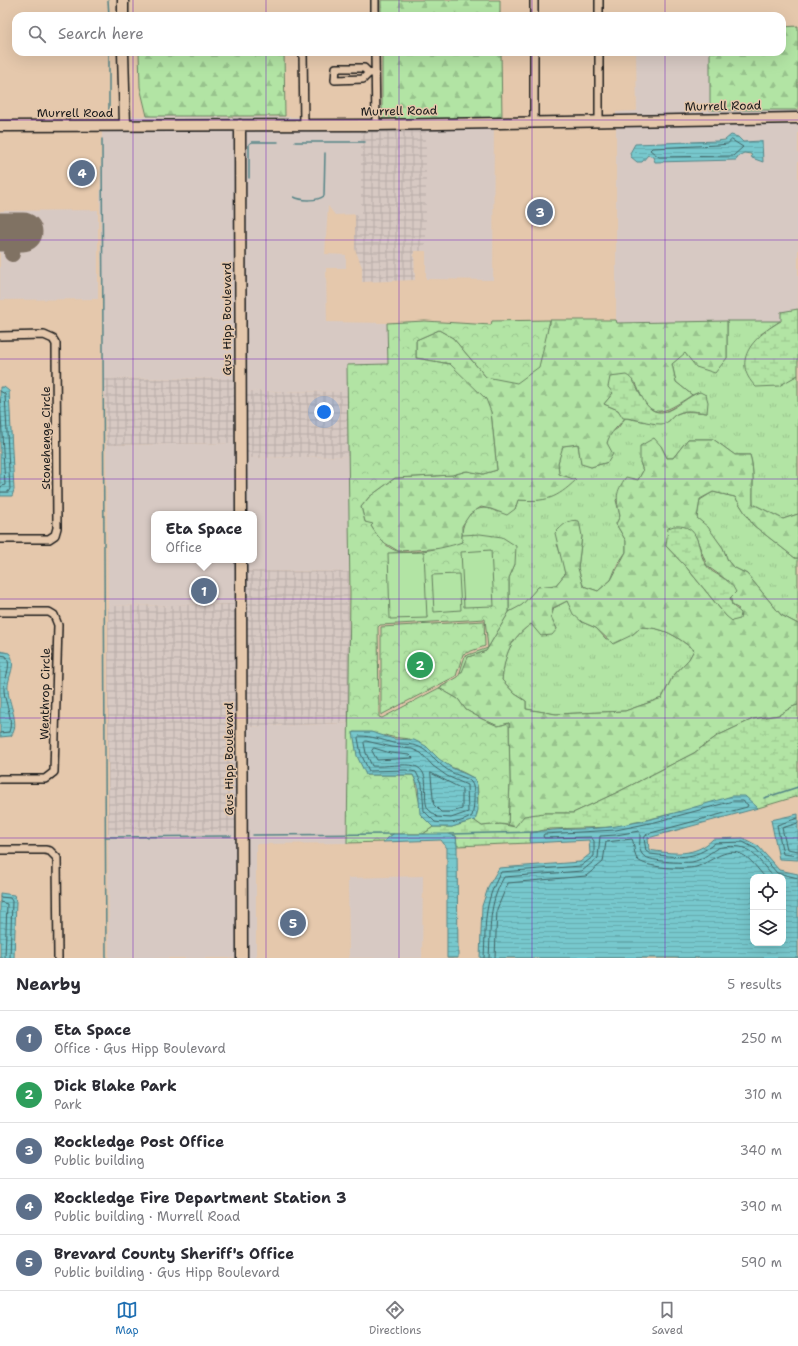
<!DOCTYPE html>
<meta charset="utf-8">
<style>
body{margin:0;font-family:"Shantell Sans",sans-serif;background:#f7f7f7;color:#2b2b33}
.controls{position:absolute;right:12px;bottom:12px;display:grid;overflow:hidden;border-radius:8px;box-shadow:0 4px 16px #0002}
.controls button{width:36px;height:36px;display:grid;place-items:center;padding:0;border:0;border-bottom:1px solid #e1e1e2;background:#fff;color:#2b2b33;font:20px sans-serif}
.you{position:absolute;left:324px;top:412px;width:14px;height:14px;margin:-10px;border:3px solid #fff;border-radius:50%;background:#1a73e8;box-shadow:0 0 0 6px #1a73e833}
.badge{display:grid;place-items:center;width:26px;height:26px;border-radius:50%;background:#1f6fb2;color:#fff;font-size:13px;font-weight:700}
.pin{position:absolute;translate:-50% -50%;border:2px solid #fff;box-shadow:0 1px 4px #0006}
.popup{position:absolute;left:151px;top:511px;width:106px;height:52px;box-sizing:border-box;display:grid;place-content:center;border-radius:8px;background:#fff;filter:drop-shadow(0 1px 3px #0005);font-size:13px;white-space:nowrap;color:#7c7c81}
.popup b{font-size:15px;color:#2b2b33}
.popup::after{content:'';position:absolute;left:50%;top:100%;margin-left:-8px;border:8px solid transparent;border-top-color:#fff}
.list{margin:0;padding:0;list-style:none}
h2{display:flex;justify-content:space-between;align-items:center;height:52px;margin:0;padding:0 16px;font-size:17px}
h2 small{font-size:13px;font-weight:400;color:#7c7c81}
.list li{display:grid;grid-template-columns:26px 1fr auto;gap:12px;align-items:center;box-sizing:border-box;height:56px;padding:0 16px;border-top:1px solid #e1e1e2}
.list b{display:block;font-size:15px;white-space:nowrap}
.list p{margin:0;font-size:13px;white-space:nowrap;color:#7c7c81}
.list em{font-size:13px;font-style:normal;color:#7c7c81}
.icon{flex:none;width:22px;height:22px;fill:none;stroke:currentColor;stroke-width:2;stroke-linecap:round;stroke-linejoin:round}
.map{position:relative;flex:none;width:798px;height:958px;overflow:hidden}
.search{position:absolute;background:#fff;box-shadow:0 4px 16px #0002;left:12px;right:12px;top:12px;height:44px;display:flex;align-items:center;gap:10px;box-sizing:border-box;padding:0 14px;border-radius:12px;color:#7c7c81;font-size:15px}
.sheet{height:332px;background:#fff}
nav{display:flex;justify-content:space-around;align-items:center;box-sizing:border-box;height:56px;border-top:1px solid #e1e1e2;background:#fff;font-size:11px;color:#7c7c81}
nav a{display:grid;justify-items:center;gap:2px}
nav .on{color:#1f6fb2}
.map>svg:first-child{display:block}
.built{fill:#d7c9c3;fill-rule:evenodd}
.industrial{fill:url(#industrial-grid)}
.grass{fill:url(#grass-tufts);stroke:#678060}
.forest{fill:url(#forest-firs);stroke:#678060;fill-rule:evenodd}
.wetland{fill:url(#wetland-marsh);stroke:#678060}
.park{fill:url(#park-crowns);stroke:#678060}
.pitch{fill:#b2e4a4;stroke:#678060}
.water{fill:url(#water-rules);stroke:#538386;fill-rule:evenodd}
.lines{fill:none;stroke-linecap:round;stroke-linejoin:round}
.shore{stroke:#406163;stroke-width:1}
.stream{stroke:#538386;stroke-width:1.5}
.taxiway{stroke:#807264;stroke-width:16}
.runway{stroke:#807264;stroke-width:39}
.street-casing{stroke:#1c1c1c;stroke-width:10}
.secondary-casing{stroke:#1c1c1c;stroke-width:13}
.street{stroke:#e5c8ac;stroke-width:7}
.secondary{stroke:#e5c8ac;stroke-width:10}
.grid{fill:none;stroke:#7b2cbf;stroke-width:1;stroke-opacity:0.55}
.labels{text-anchor:middle;dominant-baseline:central;stroke-width:3;stroke-linejoin:round;paint-order:stroke}
.street-label{font-size:12px;fill:#1c1c1c;stroke:#e5c8ac}
</style>
<div class="map">
<svg width="798" height="958" viewBox="0 0 798 958">
<defs>
<pattern id="industrial-grid" width="8" height="8" patternUnits="userSpaceOnUse"><rect width="8" height="8" fill="#d7c9c3"/><path d="M0 4h8M4 0v8" fill="none" stroke="#b8aca7"/></pattern>
<pattern id="grass-tufts" width="24" height="20" patternUnits="userSpaceOnUse"><rect width="24" height="20" fill="#b2e4a4"/><path d="M3 7l-1-3M5 7V3M7 7l1-3M15 17l-1-3M17 17v-4M19 17l1-3" fill="none" stroke="#98c38d"/></pattern>
<pattern id="forest-firs" width="22" height="20" patternUnits="userSpaceOnUse"><rect width="22" height="20" fill="#b2e4a4"/><path d="M5 1l3.5 6h-7zM16 11l3.5 6h-7z" fill="#98c38d"/></pattern>
<pattern id="wetland-marsh" width="20" height="14" patternUnits="userSpaceOnUse"><rect width="20" height="14" fill="#b2e4a4"/><path d="M1 5h8M5 5V1M11 12h8M15 12V8" fill="none" stroke="#98c38d"/></pattern>
<pattern id="park-crowns" width="20" height="18" patternUnits="userSpaceOnUse"><rect width="20" height="18" fill="#b2e4a4"/><path d="M2 6a3 3 0 1 1 6 0M12 15a3 3 0 1 1 6 0" fill="none" stroke="#98c38d"/></pattern>
<pattern id="water-rules" width="6" height="5" patternUnits="userSpaceOnUse"><rect width="6" height="5" fill="#77c8cd"/><path d="M0 2.5h6" fill="none" stroke="#66abaf"/></pattern>
</defs>
<rect width="100%" height="100%" fill="#e5c8ac"/>
<filter id="ink" filterUnits="userSpaceOnUse"><feTurbulence type="fractalNoise" baseFrequency=".025" numOctaves="2"/><feDisplacementMap in="SourceGraphic" scale="8" xChannelSelector="R" yChannelSelector="G"/><feConvolveMatrix kernelMatrix="1 2 1 2 8 2 1 2 1" color-interpolation-filters="sRGB"/></filter>
<g filter="url(#ink)">
<path class="built" d="M 636,52 L 710,52 L 710,110 L 798,110 L 798,115 L 616,118 L 616,112 L 637,111 Z
M 128,116 L 301,117 L 301,122 L 128,122 Z
M 798,121 L 798,309 L 781,321 L 616,323 L 616,124 ZM 738,137 L 762,162 L 744,153 L 738,156 L 653,157 L 648,155 L 637,162 L 631,157 L 633,146 L 645,144 L 710,142 Z
M 494,125 L 493,280 L 426,279 L 426,127 Z
M 102,128 L 236,128 L 237,378 L 104,379 L 100,209 Z
M 243,128 L 361,128 L 361,214 L 335,215 L 328,206 L 325,254 L 346,255 L 346,268 L 326,268 L 327,322 L 387,323 L 388,364 L 348,365 L 348,392 L 244,391 Z
M 98,210 L 98,299 L 0,300 L 0,211 Z
M 237,443 L 238,514 L 154,514 L 154,560 L 238,560 L 238,604 L 108,606 L 106,445 Z
M 349,456 L 349,572 L 244,571 L 244,560 L 254,560 L 254,514 L 244,514 L 244,458 Z
M 349,723 L 347,843 L 256,844 L 256,958 L 246,958 L 245,727 Z
M 239,831 L 239,958 L 109,958 L 108,833 Z
M 423,876 L 422,958 L 349,958 L 348,878 Z"/>
<path class="industrial" d="M 426,127 L 426,251 L 414,251 L 415,280 L 362,282 L 362,267 L 355,249 L 355,215 L 361,214 L 361,128 Z
M 237,378 L 237,443 L 106,445 L 104,379 Z
M 244,391 L 348,392 L 349,456 L 244,458 Z
M 244,571 L 349,572 L 349,723 L 245,727 Z
M 238,604 L 239,831 L 108,833 L 108,606 Z"/>
<path class="grass" d="M 727,321 L 780,321 L 761,334 L 779,385 L 798,375 L 798,514 L 783,519 L 753,504 C 752,488 755,471 750,455 L 735,455 L 713,439 L 688,439 L 673,458 L 667,458 L 661,446 L 640,462 L 643,471 L 638,480 L 616,500 L 620,516 L 616,524 L 626,541 L 626,552 L 617,565 L 611,580 L 598,591 L 583,586 L 578,568 L 582,536 L 557,544 L 562,558 L 565,574 L 556,585 L 538,587 L 522,606 L 509,612 L 509,578 L 515,564 L 462,535 C 462,515 479,501 497,512 L 515,509 L 518,500 C 546,502 555,497 575,480 L 559,475 L 558,463 L 562,446 L 578,444 L 581,463 L 591,467 L 608,462 L 607,443 L 609,434 L 618,428 L 625,418 L 654,423 L 669,421 C 678,408 693,412 707,413 L 700,392 L 692,395 L 676,382 L 672,364 L 685,352 L 727,358 Z
M 713,492 L 735,497 L 753,525 L 795,558 L 798,558 L 798,624 L 781,615 L 747,574 L 733,567 L 728,561 L 723,548 L 708,528 L 697,518 L 700,500 Z
M 567,601 L 582,622 L 596,628 L 606,639 L 632,635 L 641,627 C 666,628 674,635 694,650 L 689,659 L 673,676 L 662,698 L 625,711 L 556,714 L 526,709 L 526,701 L 515,694 L 502,680 C 505,654 510,639 531,624 L 557,629 L 551,617 L 554,608 Z"/>
<path class="forest" d="M 381,0 L 500,0 L 500,16 L 381,16 Z
M 798,26 L 798,110 L 710,110 L 710,52 L 782,52 L 782,27 Z
M 139,52 L 284,52 L 285,116 L 147,116 L 140,87 Z
M 382,52 L 501,52 L 502,119 L 382,119 Z
M 550,320 L 616,320 L 617,323 L 727,321 L 727,358 L 715,373 L 696,367 L 685,353 L 672,364 L 676,382 L 692,395 C 663,414 649,423 636,383 L 611,389 L 613,393 L 604,404 L 618,410 L 625,418 C 618,427 610,432 607,443 L 613,454 L 608,462 L 591,467 L 581,464 L 578,444 L 563,446 L 558,463 L 559,474 L 576,480 C 556,499 546,502 518,500 L 515,509 L 507,515 L 491,509 L 481,507 L 470,514 L 462,526 L 462,542 L 449,548 L 398,551 L 380,540 L 371,526 L 365,522 L 361,507 L 369,497 L 395,478 L 452,475 L 467,471 L 483,474 L 497,470 L 491,412 L 450,364 L 416,358 L 416,340 L 439,330 L 453,338 L 486,377 L 550,324 Z
M 654,438 L 661,446 L 667,458 L 673,458 L 688,439 L 713,439 L 735,455 L 750,455 C 755,471 752,488 753,504 L 783,519 L 798,514 L 798,558 L 795,558 L 753,525 L 735,497 L 713,492 L 700,499 L 697,518 L 708,527 L 723,548 L 728,561 L 733,567 L 747,574 L 781,615 L 798,624 L 798,705 L 792,707 L 779,715 L 753,719 L 717,736 L 694,753 L 618,792 L 573,813 L 544,813 L 516,827 L 508,825 L 510,782 L 509,723 L 498,726 L 482,719 L 466,710 L 458,699 L 439,688 L 458,677 L 468,657 L 486,651 L 509,612 L 522,605 L 538,587 L 556,585 L 565,574 L 555,533 C 562,526 569,518 579,521 L 582,536 L 578,568 L 583,586 L 598,591 L 611,580 L 626,552 L 626,541 L 616,524 L 620,516 C 616,498 615,493 626,477 L 638,480 L 643,471 L 640,462 L 640,446 ZM 696,537 L 707,566 L 728,581 L 732,605 L 739,609 L 726,616 L 687,568 L 666,546 ZM 567,601 L 573,614 L 582,622 L 596,628 L 613,644 L 632,635 L 641,627 C 665,628 675,635 694,650 L 689,659 L 673,676 L 662,698 L 625,711 L 556,714 L 526,709 L 526,701 L 515,694 L 502,680 C 505,654 510,639 531,624 L 541,636 L 552,635 L 557,629 L 551,617 L 553,608 Z"/>
<path class="wetland" d="M 798,309 L 798,375 L 779,386 L 756,387 C 729,360 756,335 781,321 L 781,312 Z
M 626,375 C 642,382 641,419 667,411 C 678,407 688,396 700,392 L 706,395 L 708,402 L 707,413 C 698,412 688,409 679,413 C 671,415 670,424 661,424 C 648,424 636,418 623,418 L 618,410 L 604,404 L 613,393 L 608,387 L 610,377 Z
M 674,526 C 702,524 696,549 706,565 C 713,576 729,576 736,592 L 730,598 L 732,605 L 741,613 L 740,619 L 732,621 L 726,616 L 687,568 L 666,546 L 668,528 Z
M 798,705 L 798,796 L 758,808 L 745,797 L 615,827 L 549,829 L 531,833 L 530,843 L 457,846 L 456,836 L 423,834 L 433,827 L 452,827 L 474,820 L 482,826 L 500,824 L 515,827 L 524,816 L 544,813 L 573,813 L 618,792 L 694,753 L 717,736 L 753,719 L 779,715 L 792,707 Z"/>
<path class="park" d="M 550,320 L 539,367 L 517,383 L 486,377 L 453,338 L 439,330 L 416,340 L 416,358 L 450,364 L 486,399 L 491,412 L 497,470 L 483,474 L 467,471 L 452,475 L 395,478 L 369,497 L 361,507 L 365,522 L 373,524 L 371,526 C 378,537 385,547 397,551 C 410,555 450,547 462,542 L 462,535 L 480,534 L 502,537 L 516,546 L 515,564 L 509,578 L 509,612 L 486,651 L 468,657 L 462,672 L 460,672 L 465,656 L 488,648 L 485,619 L 380,625 L 378,627 L 379,717 L 382,718 L 439,688 L 458,699 L 466,710 L 482,719 L 498,726 L 509,723 L 510,782 L 508,825 L 500,824 L 482,826 L 475,821 C 477,811 481,786 474,779 C 468,773 448,767 439,760 C 431,752 426,745 415,741 C 406,737 395,739 385,735 L 366,775 L 413,775 C 418,784 416,787 418,796 C 420,807 426,818 433,827 L 423,834 L 393,834 L 383,842 L 347,843 L 350,594 L 347,365 L 388,364 L 387,323 L 425,321 L 491,325 L 492,321 Z
M 484,621 L 485,646 L 463,654 L 456,676 L 381,715 L 381,627 Z"/>
<path class="pitch" d="M 491,550 L 494,606 L 464,607 L 461,552 Z
M 424,552 L 427,618 L 390,619 L 388,553 Z
M 459,574 L 461,610 L 434,612 L 432,575 Z"/>
<path class="water" d="M 731,135 L 738,137 L 743,142 L 762,141 L 763,162 L 752,158 L 751,154 L 744,153 L 738,156 L 736,160 L 655,162 L 653,157 L 648,155 L 642,162 L 637,162 L 631,157 L 630,153 L 635,144 L 717,141 L 725,140 Z
M 0,387 L 4,387 L 9,391 L 14,490 L 12,496 L 0,496 Z
M 0,651 L 9,653 C 18,664 7,677 8,689 C 8,703 21,724 11,736 L 0,737 Z
M 353,732 L 371,732 L 394,739 L 414,740 L 426,746 L 439,759 L 452,768 L 474,778 L 477,785 L 478,810 L 475,821 L 474,820 L 452,827 L 433,827 L 420,814 L 418,785 L 413,775 L 366,775 L 357,756 Z
M 732,796 L 745,796 L 758,808 L 648,838 L 649,850 C 673,854 695,857 713,839 L 743,838 L 758,846 L 779,870 L 798,874 L 798,958 L 480,958 L 482,906 L 489,885 L 499,868 L 580,862 L 590,854 L 589,840 L 530,843 L 531,833 C 559,827 588,831 616,826 C 656,820 694,807 732,796 ZM 753,877 L 783,877 L 783,943 L 753,943 Z
M 798,814 L 798,860 L 779,859 L 771,820 Z
M 393,834 L 448,834 L 456,836 L 457,846 L 458,958 L 447,958 L 447,848 L 441,840 L 383,842 Z
M 0,893 L 14,895 L 16,901 L 14,958 L 0,958 Z"/>
<g class="lines">
<path class="shore" d="M 732,140 L 743,147 L 733,156 L 659,157 L 650,150 L 652,148 L 718,145 L 727,144 Z
M 0,391 L 5,394 L 10,489 L 8,492 L 0,492
M 0,399 L 5,485 L 0,487
M 0,655 L 6,656 C 13,666 3,680 4,691 C 5,704 14,719 9,732 L 0,733
M 360,736 C 372,736 382,740 393,743 C 404,745 414,743 423,749 C 433,755 439,765 449,771 C 455,775 467,777 471,782 C 476,787 474,809 472,816 C 462,823 447,824 435,822 L 424,811 L 422,784 L 416,772 L 406,770 L 369,771 L 361,754 L 358,738 Z
M 366,741 L 392,747 L 412,749 L 421,753 L 433,766 L 447,776 L 467,785 L 468,812 L 451,818 L 437,817 C 435,815 430,811 428,809 C 421,797 433,773 415,766 C 404,763 385,767 372,766 L 366,753 L 364,743 Z
M 374,748 L 390,753 L 410,755 L 413,758 L 377,760 L 372,751 Z
M 431,773 L 462,789 L 462,809 L 451,812 L 441,812 L 434,805 Z
M 798,818 L 777,825 L 783,854 L 798,856
M 798,823 L 782,828 L 787,849 L 798,851
M 0,897 L 10,898 L 12,901 L 10,958
M 0,902 L 7,904 L 5,958
M 484,958 C 486,923 483,904 501,872 L 581,866 L 594,856 L 594,841 L 591,837 L 544,838 L 543,836 L 544,834 L 616,830 L 655,822 L 733,801 L 743,801 L 748,805 L 747,807 L 647,834 L 644,838 L 646,851 L 650,854 C 677,857 693,861 715,843 L 743,842 L 756,849 L 777,873 L 798,878
M 489,958 C 491,927 488,905 504,877 L 582,871 L 598,858 L 600,836 L 616,835 L 639,831 C 642,837 637,847 642,854 C 646,862 683,863 692,862 C 702,860 708,854 716,849 C 720,846 735,846 740,847 C 754,849 764,868 774,877
M 495,958 L 497,909 L 508,883 L 586,876 L 603,862 L 606,842 L 632,839 C 635,845 633,852 637,859 C 644,868 685,870 696,867 C 711,862 725,847 741,854 C 751,858 758,870 765,877"/>
<path class="stream" d="M 108,0 L 109,16
M 109,52 L 109,115
M 102,139 L 106,958
M 295,142 L 365,142
M 249,178 L 249,144 L 252,142 L 278,142
M 294,197 C 302,201 317,201 324,196 L 325,153
M 764,798 L 798,787
M 449,834 L 537,832
M 253,835 L 393,834
M 105,837 L 231,836"/>
<path class="taxiway" d="M 12,254 L 14,232"/>
<path class="runway" d="M 0,232 L 23,232"/>
<defs>
<path id="street" d="M 375,0 L 375,16
M 534,0 L 534,16
M 599,16 L 599,0
M 303,52 L 304,125
M 375,52 L 376,125
M 534,52 L 534,121
M 369,73 L 364,68 L 336,68 L 335,80 L 363,79 L 369,73 L 375,73
M 599,121 L 599,52
M 0,336 L 44,335 L 53,339 L 56,344 L 57,528 L 55,535 L 49,539 L 0,539
M 0,612 L 49,612 L 54,615 L 58,625 L 54,772 L 45,779 L 0,779
M 0,850 L 45,850 L 50,851 L 57,858 L 58,958"/>
<path id="secondary" d="M 123,0 L 123,16
M 123,52 L 125,125
M 240,125 L 241,514
M 0,126 L 376,125 L 798,118
M 241,560 L 242,958"/>
</defs>
<use href="#street" class="street-casing"/>
<use href="#secondary" class="secondary-casing"/>
<use href="#street" class="street"/>
<use href="#secondary" class="secondary"/>
</g>
</g>
<path class="grid" d="M 133,0 L 133,16M 266,0 L 266,16M 399,0 L 399,16M 532,0 L 532,16M 665,0 L 665,16M 133,52 L 133,958M 266,52 L 266,958M 399,52 L 399,958M 532,52 L 532,958M 665,52 L 665,958M 0,120 L 798,120M 0,240 L 798,240M 0,359 L 798,359M 0,479 L 798,479M 0,599 L 798,599M 0,718 L 798,718M 0,838 L 798,838"/>
<g class="labels">
<g class="street-label">
<text transform="translate(723 106) rotate(-1)">Murrell Road</text>
<text transform="translate(399 111) rotate(-1)">Murrell Road</text>
<text x="75" y="113">Murrell Road</text>
<text transform="translate(227 319) rotate(-90)">Gus Hipp Boulevard</text>
<text transform="translate(46 438) rotate(-90)">Stonehenge Circle</text>
<text transform="translate(45 694) rotate(-89)">Wenthrop Circle</text>
<text transform="translate(229 759) rotate(-90)">Gus Hipp Boulevard</text>
</g>
</g>
</svg>
<div class="controls">
<button><svg class="icon" aria-label="locate" viewBox="0 0 24 24"><circle cx="12" cy="12" r="6"/><path d="M12 2v4M12 18v4M2 12h4M18 12h4"/></svg></button>
<button><svg class="icon" aria-label="layers" viewBox="0 0 24 24"><path d="M12 4l9 5-9 5-9-5zM3 14l9 5 9-5"/></svg></button>
</div>
<div class="you"></div>
<div class="pin badge" style="left:204px;top:591px;background:#5c6f8a">1</div>
<div class="popup"><b>Eta Space</b>Office</div>
<div class="pin badge" style="left:420px;top:665px;background:#2e9e5b">2</div>
<div class="pin badge" style="left:540px;top:212px;background:#5c6f8a">3</div>
<div class="pin badge" style="left:82px;top:173px;background:#5c6f8a">4</div>
<div class="pin badge" style="left:293px;top:923px;background:#5c6f8a">5</div>
<div class="search"><svg class="icon" aria-label="search" viewBox="0 0 24 24"><circle cx="10" cy="10" r="6"/><path d="M15 15l6 6"/></svg>Search here</div>
</div>
<section class="sheet">
<h2>Nearby<small>5 results</small></h2>
<ul class="list">
<li><span class="badge" style="background:#5c6f8a">1</span><div><b>Eta Space</b><p>Office · Gus Hipp Boulevard</p></div><em>250 m</em></li>
<li><span class="badge" style="background:#2e9e5b">2</span><div><b>Dick Blake Park</b><p>Park</p></div><em>310 m</em></li>
<li><span class="badge" style="background:#5c6f8a">3</span><div><b>Rockledge Post Office</b><p>Public building</p></div><em>340 m</em></li>
<li><span class="badge" style="background:#5c6f8a">4</span><div><b>Rockledge Fire Department Station 3</b><p>Public building · Murrell Road</p></div><em>390 m</em></li>
<li><span class="badge" style="background:#5c6f8a">5</span><div><b>Brevard County Sheriff's Office</b><p>Public building · Gus Hipp Boulevard</p></div><em>590 m</em></li>
</ul>
</section>
<nav>
<a class="on"><svg class="icon" aria-label="map" viewBox="0 0 24 24"><path d="M3 6l6-2 6 2 6-2v14l-6 2-6-2-6 2zM9 4v14M15 6v14"/></svg>Map</a>
<a><svg class="icon" aria-label="directions" viewBox="0 0 24 24"><path d="M12 3l9 9-9 9-9-9zM9 14v-3h6M13 9l2 2-2 2"/></svg>Directions</a>
<a><svg class="icon" aria-label="saved" viewBox="0 0 24 24"><path d="M7 4h10v16l-5-4-5 4z"/></svg>Saved</a>
</nav>
